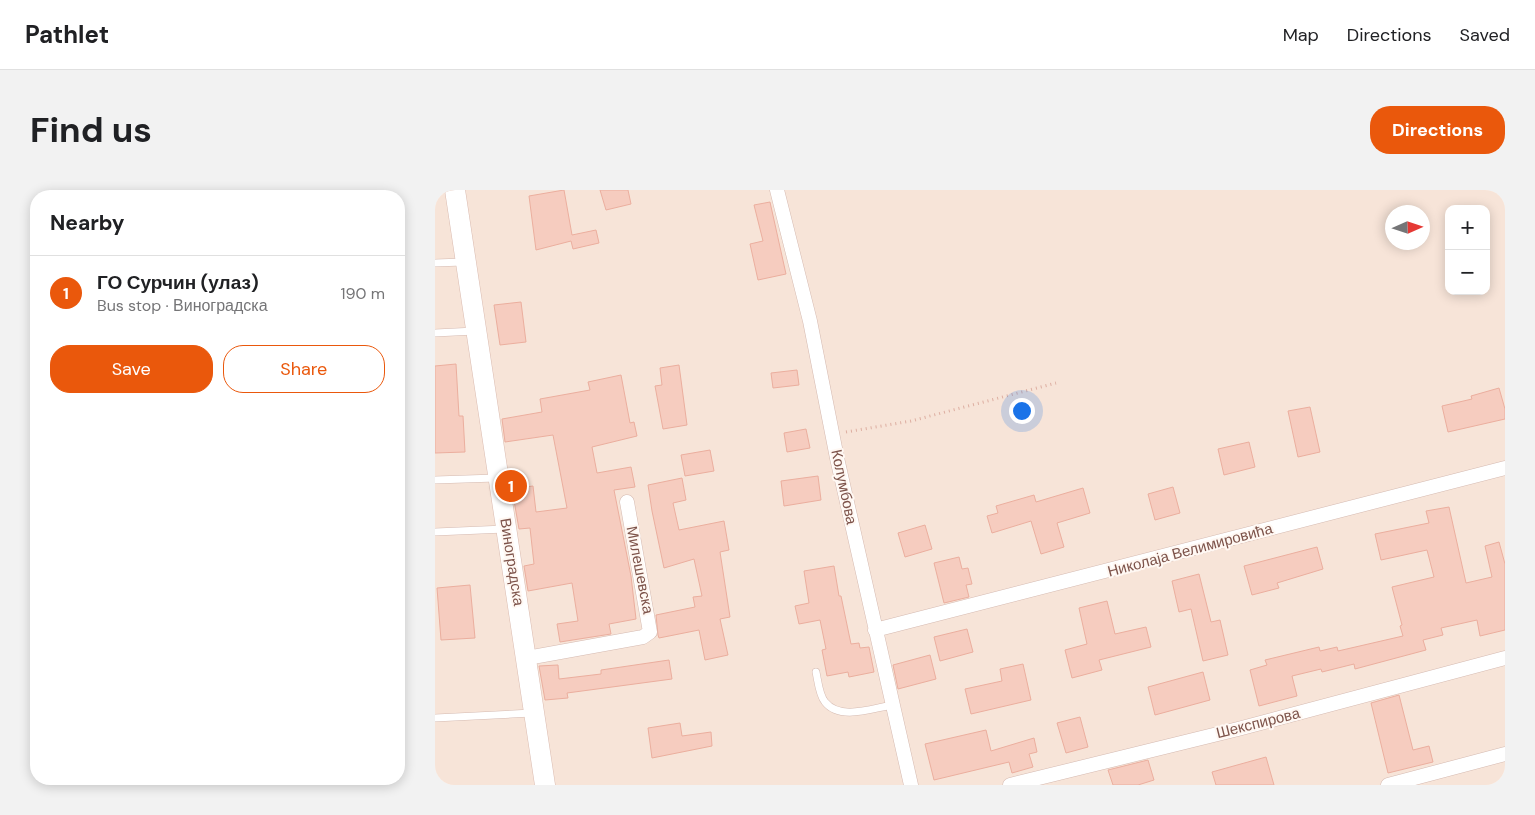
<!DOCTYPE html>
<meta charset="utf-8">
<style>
body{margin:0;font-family:"DM Sans",sans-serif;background:#f2f2f2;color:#202124}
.controls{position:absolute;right:15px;top:15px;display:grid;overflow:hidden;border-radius:10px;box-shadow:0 2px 12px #0003}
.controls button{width:45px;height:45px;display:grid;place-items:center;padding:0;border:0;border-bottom:1px solid #e0e0e0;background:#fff;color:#202124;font:25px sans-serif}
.compass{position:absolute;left:950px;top:15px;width:45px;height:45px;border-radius:50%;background:#fff;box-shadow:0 2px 12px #0003;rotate:87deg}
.you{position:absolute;left:586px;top:220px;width:18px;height:18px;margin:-12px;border:4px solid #fff;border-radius:50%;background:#1a73e8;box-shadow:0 0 0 8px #1a73e833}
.badge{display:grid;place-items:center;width:32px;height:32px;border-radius:50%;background:#ea580c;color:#fff;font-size:16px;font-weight:700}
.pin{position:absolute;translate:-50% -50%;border:2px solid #fff;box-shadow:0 1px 5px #0006}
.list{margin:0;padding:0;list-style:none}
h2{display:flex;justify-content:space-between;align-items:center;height:65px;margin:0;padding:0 20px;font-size:21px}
h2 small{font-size:16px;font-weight:400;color:#757577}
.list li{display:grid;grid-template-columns:32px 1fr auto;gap:15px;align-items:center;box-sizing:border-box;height:75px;padding:0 20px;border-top:1px solid #e0e0e0}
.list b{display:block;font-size:19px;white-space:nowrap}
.list p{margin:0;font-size:16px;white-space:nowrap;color:#757577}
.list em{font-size:16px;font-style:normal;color:#757577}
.actions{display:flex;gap:10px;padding:15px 20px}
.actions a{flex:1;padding:11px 0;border:1px solid #ea580c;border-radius:20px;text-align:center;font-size:18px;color:#ea580c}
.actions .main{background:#ea580c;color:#fff}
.map{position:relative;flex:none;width:1070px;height:595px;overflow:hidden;border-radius:20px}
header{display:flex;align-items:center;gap:30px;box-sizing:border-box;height:70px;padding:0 25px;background:#fff;border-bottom:1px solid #e0e0e0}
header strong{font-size:24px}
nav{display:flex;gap:28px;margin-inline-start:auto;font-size:18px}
.intro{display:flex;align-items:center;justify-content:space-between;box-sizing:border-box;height:120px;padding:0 30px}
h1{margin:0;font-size:35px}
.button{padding:12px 22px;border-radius:20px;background:#ea580c;color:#fff;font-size:18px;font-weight:700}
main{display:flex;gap:30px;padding:0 30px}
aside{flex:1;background:#fff;border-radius:20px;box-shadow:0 2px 12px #0003}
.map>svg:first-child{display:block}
.residential{fill:#f7e4d8;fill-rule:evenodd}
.building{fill:#f6ccbf;stroke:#ebae9e}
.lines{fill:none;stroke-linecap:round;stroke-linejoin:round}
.lane-casing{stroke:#d5bab1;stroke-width:8}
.street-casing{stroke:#d5bab1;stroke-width:15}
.secondary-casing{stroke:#dabbb0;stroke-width:21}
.path{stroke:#ddaea1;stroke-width:3;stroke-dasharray:1 4;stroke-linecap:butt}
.lane{stroke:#fff;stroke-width:7}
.street{stroke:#fff;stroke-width:14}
.secondary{stroke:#fff;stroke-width:20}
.labels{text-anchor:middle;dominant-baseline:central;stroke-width:4;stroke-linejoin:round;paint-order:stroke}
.street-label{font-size:15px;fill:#7d534a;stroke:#fff8f3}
</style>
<header>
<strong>Pathlet</strong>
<nav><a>Map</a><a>Directions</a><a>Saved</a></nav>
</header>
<div class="intro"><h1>Find us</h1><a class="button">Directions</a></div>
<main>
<aside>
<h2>Nearby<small></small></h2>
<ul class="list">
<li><span class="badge">1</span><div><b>ГО Сурчин (улаз)</b><p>Bus stop · Виноградска</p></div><em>190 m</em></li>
</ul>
<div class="actions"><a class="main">Save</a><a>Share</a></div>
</aside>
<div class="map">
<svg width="1070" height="595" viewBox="0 0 1070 595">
<rect width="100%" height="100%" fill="#fef3ea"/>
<path class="residential" d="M 0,0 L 1070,0 L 1070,595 L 0,595 ZM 1014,19 L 1051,19 L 1051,101 L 1014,101 ZM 958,22 L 988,22 L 988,52 L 958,52 Z"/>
<path class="building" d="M 129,0 L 137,45 L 161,40 L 164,53 L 138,59 L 136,51 L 101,60 L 94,6 Z
M 165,0 L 193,0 L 196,14 L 171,20 Z
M 335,12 L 351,84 L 323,90 L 315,54 L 328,51 L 319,15 Z
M 86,112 L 91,152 L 65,155 L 59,115 Z
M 21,174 L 24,226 L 28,226 L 30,262 L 0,263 L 0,176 Z
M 244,175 L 252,235 L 228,239 L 220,196 L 227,195 L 225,178 Z
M 362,180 L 364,195 L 338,198 L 336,183 Z
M 186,185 L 195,233 L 199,232 L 202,246 L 157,257 L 162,283 L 196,277 L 200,297 L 179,300 L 196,386 L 201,429 L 174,434 L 176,444 L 125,452 L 122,434 L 143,431 L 137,393 L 93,401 L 89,376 L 99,374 L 95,338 L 84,339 L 77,299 L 98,296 L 101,322 L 132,318 L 118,245 L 70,252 L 67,229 L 107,222 L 105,209 L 155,200 L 153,192 Z
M 1064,198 L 1070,219 L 1070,229 L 1013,242 L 1007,216 L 1037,209 L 1036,206 Z
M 875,217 L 885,262 L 863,267 L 853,221 Z
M 371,239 L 375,258 L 352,262 L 349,243 Z
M 814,252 L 820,277 L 789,285 L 783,259 Z
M 275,260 L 279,281 L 250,286 L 246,265 Z
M 383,286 L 386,310 L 349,316 L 346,291 Z
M 247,288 L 251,310 L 238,313 L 244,340 L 289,331 L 294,360 L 285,362 L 295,427 L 285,429 L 293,465 L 270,470 L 264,440 L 224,448 L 223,445 L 221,425 L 260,417 L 258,407 L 267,406 L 259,369 L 229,378 L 217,321 L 213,295 Z
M 738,297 L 745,323 L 720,330 L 713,304 Z
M 648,298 L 655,323 L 622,333 L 629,357 L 606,364 L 596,331 L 557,343 L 552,326 L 563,323 L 561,316 L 599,305 L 601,312 Z
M 1014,317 L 1031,393 L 1057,387 L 1050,356 L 1064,352 L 1070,374 L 1070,440 L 1045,446 L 1042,430 L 1006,438 L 1008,445 L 988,450 L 991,460 L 920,479 L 919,474 L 887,482 L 886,479 L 857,486 L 862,506 L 824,516 L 815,480 L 832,475 L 830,470 L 884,457 L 885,461 L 902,457 L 903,461 L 968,446 L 965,436 L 967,435 L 957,397 L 999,387 L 992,360 L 946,370 L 940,344 L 994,333 L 991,321 Z
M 490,335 L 497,359 L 470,367 L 463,343 Z
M 882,357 L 888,379 L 842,393 L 844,398 L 817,405 L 809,376 Z
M 524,367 L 527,379 L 533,378 L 537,394 L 531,395 L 534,407 L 509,413 L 499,373 Z
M 399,376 L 404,406 L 406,406 L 416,454 L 424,453 L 425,458 L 434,457 L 439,482 L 414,487 L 413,482 L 392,486 L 387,460 L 391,459 L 385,430 L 364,434 L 360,416 L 374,413 L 369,381 Z
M 764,384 L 776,432 L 785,430 L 793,465 L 768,471 L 756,419 L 744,422 L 737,391 Z
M 35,395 L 40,448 L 6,450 L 2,398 Z
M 672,411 L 680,444 L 711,437 L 716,457 L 664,470 L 667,480 L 637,488 L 630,460 L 652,454 L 644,418 Z
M 532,439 L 538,462 L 505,471 L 499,447 Z
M 495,465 L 501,489 L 463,499 L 458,475 Z
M 234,470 L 237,489 L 132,503 L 133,508 L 110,510 L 104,476 L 123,475 L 124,489 L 166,484 L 166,480 Z
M 588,474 L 596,510 L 536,524 L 530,499 L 567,491 L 565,479 Z
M 768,482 L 775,510 L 720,525 L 713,497 Z
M 964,505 L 978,560 L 994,556 L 998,572 L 953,583 L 936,513 Z
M 645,527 L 653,557 L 631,563 L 622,533 Z
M 245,533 L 247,546 L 276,542 L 277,556 L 217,568 L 213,538 Z
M 551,540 L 556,561 L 599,548 L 602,562 L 594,564 L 598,577 L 577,583 L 574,572 L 499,590 L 490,554 Z
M 831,567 L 839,595 L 781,595 L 777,582 Z
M 713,570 L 719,590 L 703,595 L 678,595 L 673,580 Z"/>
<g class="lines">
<defs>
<path id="lane" d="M 0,73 L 28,72
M 0,143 L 40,141
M 0,290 L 61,288
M 0,342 L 70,339
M 381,482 C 383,491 384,505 390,512 C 405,531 438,518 458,515
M 0,528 L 97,523"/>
<path id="street" d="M 342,0 L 375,131 L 402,268 L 476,595
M 440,440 L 1070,278
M 92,468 L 208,447 L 215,442 L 192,312
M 575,595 L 803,539 L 1070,468
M 953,595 L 1070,564"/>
<path id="secondary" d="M 20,0 L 110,595"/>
</defs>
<use href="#lane" class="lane-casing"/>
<use href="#street" class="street-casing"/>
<use href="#secondary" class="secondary-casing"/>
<path class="path" d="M 411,242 L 476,231 L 621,193"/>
<use href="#lane" class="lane"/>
<use href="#street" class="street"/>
<use href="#secondary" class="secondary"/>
</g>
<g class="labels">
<g class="street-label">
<text transform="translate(409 297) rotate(78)">Колумбова</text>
<text transform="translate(755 360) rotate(-15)">Николаја Велимировића</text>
<text transform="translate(77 372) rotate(81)">Виноградска</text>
<text transform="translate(205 380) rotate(79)">Милешевска</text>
<text transform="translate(823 533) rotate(-14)">Шекспирова</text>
</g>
</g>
</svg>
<div class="controls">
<button>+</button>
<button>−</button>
</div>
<svg class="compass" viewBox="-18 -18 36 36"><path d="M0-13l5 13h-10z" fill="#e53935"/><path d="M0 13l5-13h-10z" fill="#757577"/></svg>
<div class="you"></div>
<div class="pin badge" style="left:76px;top:296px">1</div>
</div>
</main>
